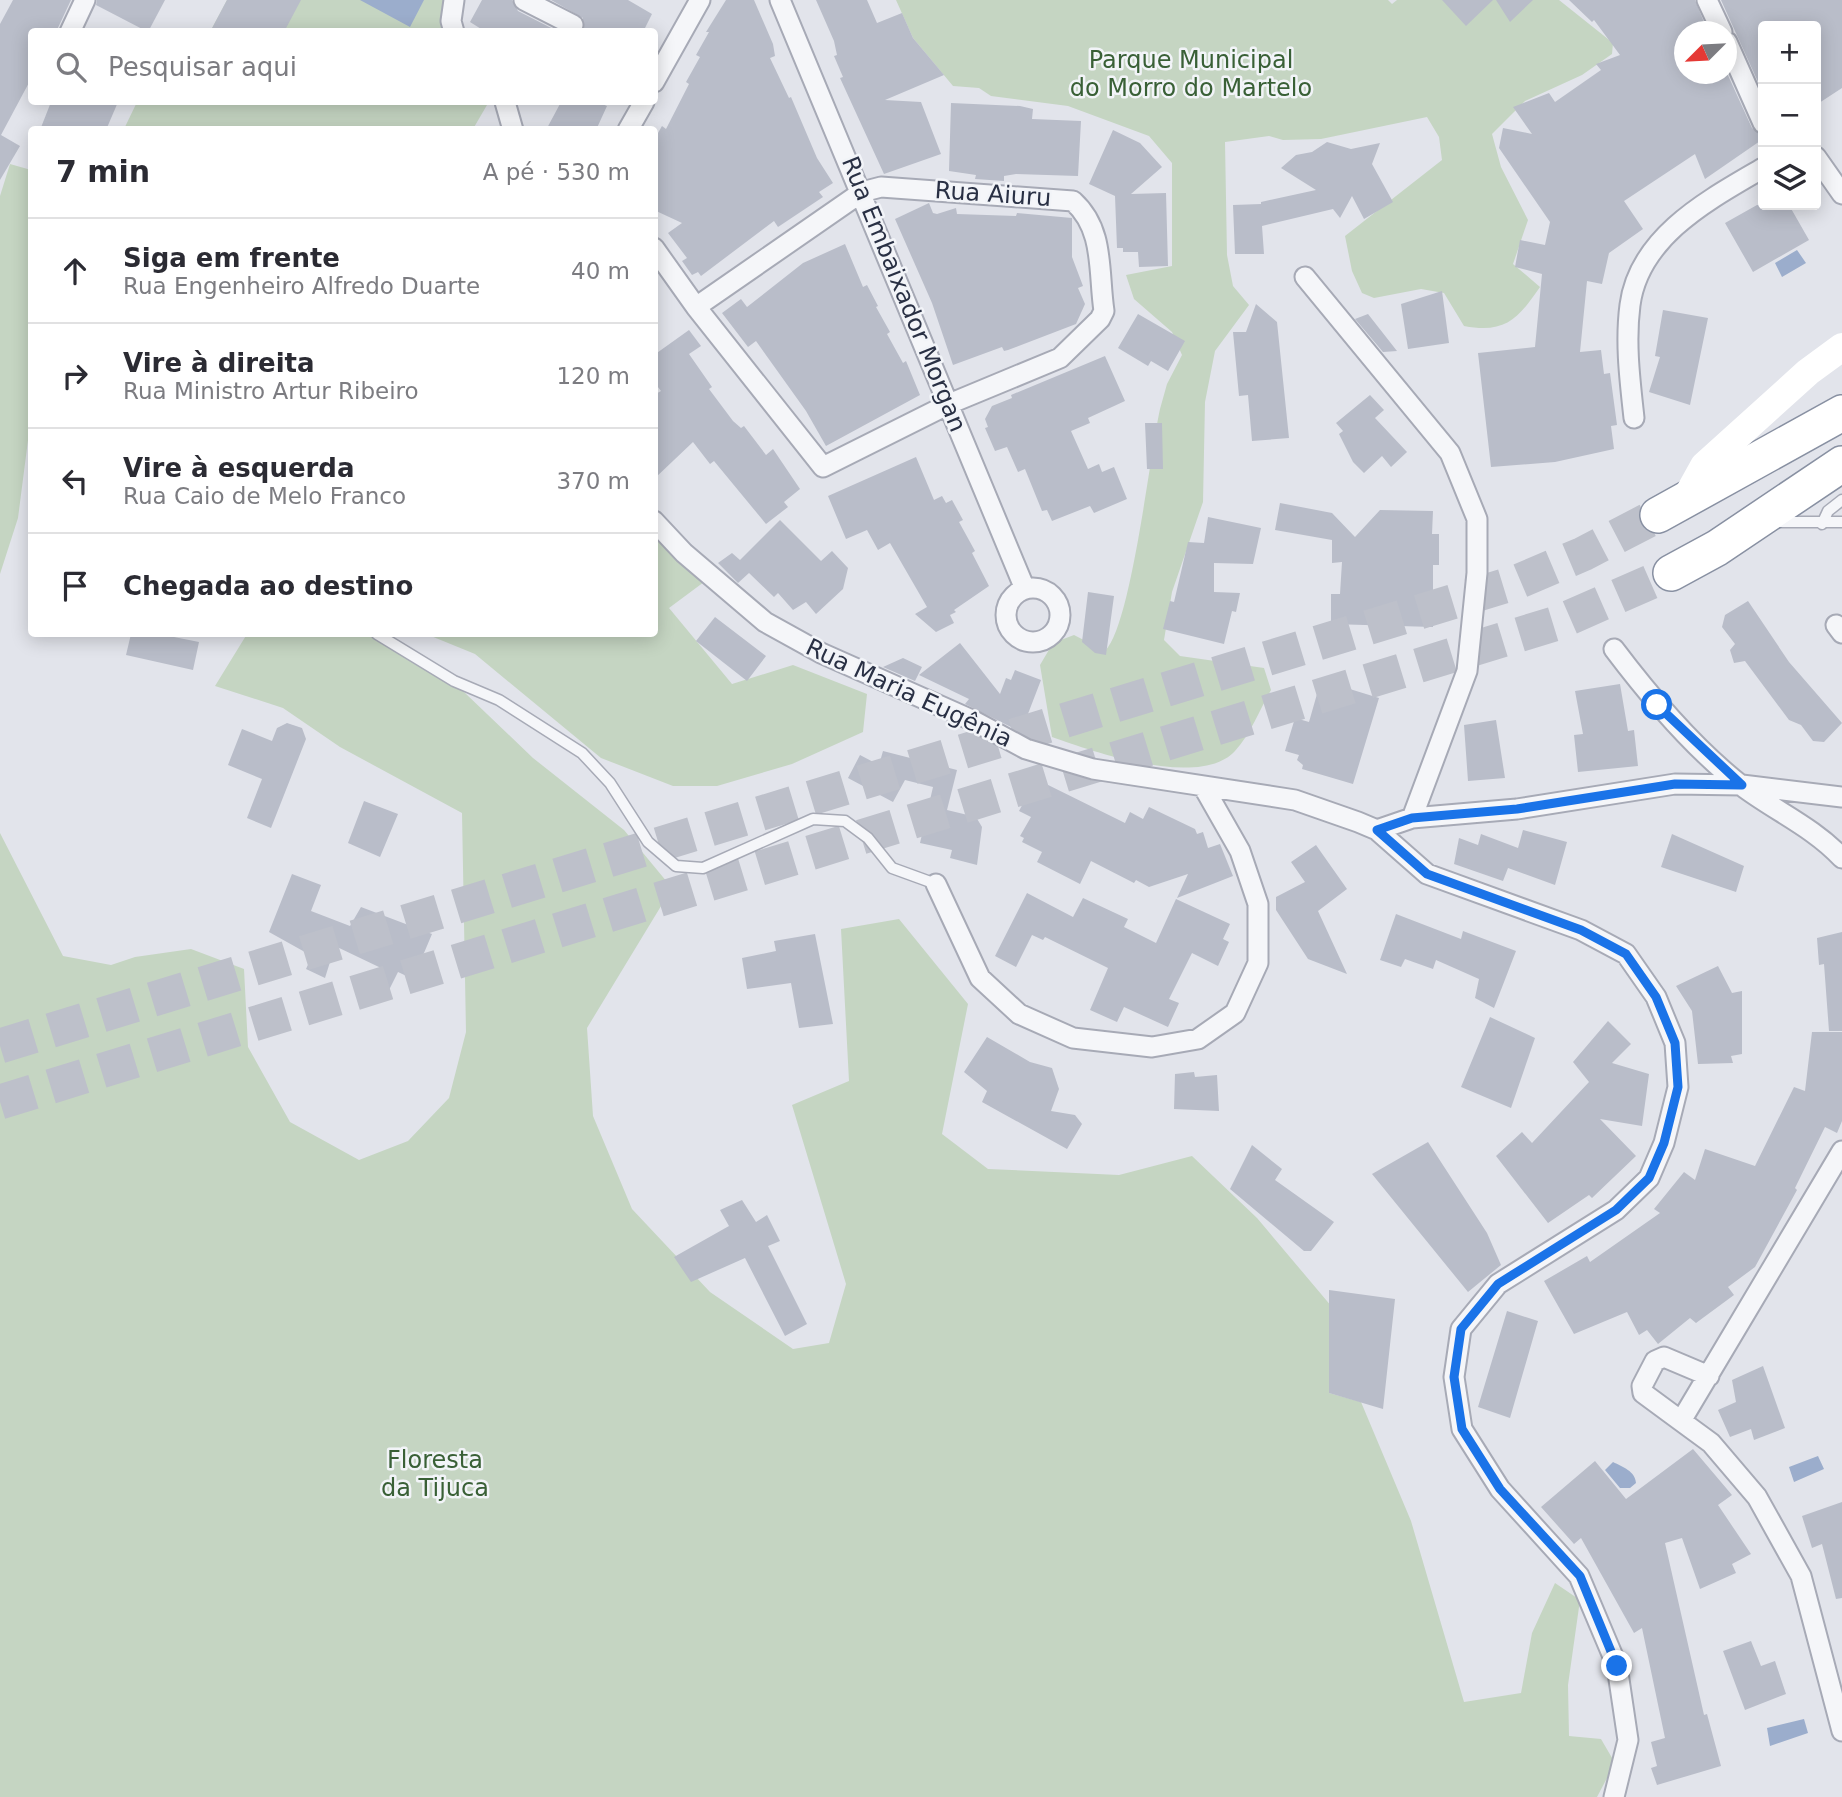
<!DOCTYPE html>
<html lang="pt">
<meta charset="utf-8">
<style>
body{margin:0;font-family:"DejaVu Sans",sans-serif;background:#f7f7f7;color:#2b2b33}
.controls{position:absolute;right:21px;top:21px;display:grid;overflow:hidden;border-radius:7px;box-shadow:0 4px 18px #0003}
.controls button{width:63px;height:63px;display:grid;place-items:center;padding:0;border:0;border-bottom:2px solid #e1e1e2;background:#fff;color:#2b2b33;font:35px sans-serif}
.compass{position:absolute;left:1674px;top:21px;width:63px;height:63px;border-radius:50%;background:#fff;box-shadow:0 4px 18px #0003;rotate:246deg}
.stop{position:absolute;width:21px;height:21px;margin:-16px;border:5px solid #1a73e8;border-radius:50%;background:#fff}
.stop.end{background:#1a73e8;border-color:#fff;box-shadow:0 2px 7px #0008}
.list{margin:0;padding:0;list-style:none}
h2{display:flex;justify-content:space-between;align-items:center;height:91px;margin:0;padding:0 28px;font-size:30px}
h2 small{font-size:23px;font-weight:400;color:#7c7c81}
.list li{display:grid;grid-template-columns:46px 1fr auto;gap:21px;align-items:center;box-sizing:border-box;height:105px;padding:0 28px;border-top:2px solid #e1e1e2}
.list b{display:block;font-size:26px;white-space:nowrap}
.list p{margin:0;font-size:23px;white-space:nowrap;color:#7c7c81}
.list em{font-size:23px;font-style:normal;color:#7c7c81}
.icon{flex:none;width:38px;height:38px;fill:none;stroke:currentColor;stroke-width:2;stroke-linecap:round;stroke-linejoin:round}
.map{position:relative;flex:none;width:1842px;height:1797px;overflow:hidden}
.search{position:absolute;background:#fff;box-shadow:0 4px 18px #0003;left:28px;top:28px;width:630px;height:77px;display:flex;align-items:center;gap:18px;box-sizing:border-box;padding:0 24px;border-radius:7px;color:#7c7c81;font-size:26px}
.panel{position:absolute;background:#fff;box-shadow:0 4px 18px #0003;left:28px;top:126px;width:630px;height:511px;border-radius:7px}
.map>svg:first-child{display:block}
.green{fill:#c5d5c2}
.water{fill:#9badcc}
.building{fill:#b9bdc9}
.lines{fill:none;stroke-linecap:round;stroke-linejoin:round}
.highway-tunnel{stroke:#bdc0ca;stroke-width:35;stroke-dasharray:35 18;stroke-linecap:butt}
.lane-casing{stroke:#a7aab6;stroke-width:13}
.street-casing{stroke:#a7aab6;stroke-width:23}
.highway-casing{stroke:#8890a2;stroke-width:38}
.lane{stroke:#f5f6f9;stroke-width:10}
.street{stroke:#f5f6f9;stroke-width:19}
.secondary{stroke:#fff;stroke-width:28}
.highway{stroke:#fff;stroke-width:35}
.route{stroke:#1a73e8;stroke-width:9}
.labels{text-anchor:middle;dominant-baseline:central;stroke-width:5;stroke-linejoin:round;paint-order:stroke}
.park-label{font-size:24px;fill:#396036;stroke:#f2f4f8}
.street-label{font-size:24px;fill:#293044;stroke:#f2f4f8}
</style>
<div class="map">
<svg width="1842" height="1797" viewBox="0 0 1842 1797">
<rect width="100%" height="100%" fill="#e2e4eb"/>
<path class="green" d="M 227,0 L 446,0 L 441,31 L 210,32 Z
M 896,0 L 1388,0 L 1392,4 L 1397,0 L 1559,0 L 1613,43 L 1612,54 L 1582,75 L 1525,101 L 1492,134 L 1501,167 L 1528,220 L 1513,264 L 1540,287 C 1518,319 1505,334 1464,326 L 1444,293 L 1421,289 L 1374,298 L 1362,293 L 1352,271 L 1345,236 L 1442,160 L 1439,137 L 1427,117 L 1321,139 L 1283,140 L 1269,136 L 1225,142 L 1227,255 L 1233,286 L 1249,305 L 1215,351 L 1205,402 L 1203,502 L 1172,592 L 1164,640 L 1180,656 L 1264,668 L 1271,690 C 1260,709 1250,735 1235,751 C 1200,789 1094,752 1052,737 L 1040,665 L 1053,643 L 1074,635 L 1105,651 C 1131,626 1150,454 1160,409 L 1167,384 L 1182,355 L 1172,332 L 1134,299 L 1126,275 L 1172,266 L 1172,163 L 1149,136 L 1068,106 L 991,96 L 979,88 L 953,86 L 913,38 Z
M 137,102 L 481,102 L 487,105 L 473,129 L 124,129 Z
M 10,164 L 31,170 L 31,417 L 18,518 L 0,574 L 0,196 Z
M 655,535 L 704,582 L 669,608 L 732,684 L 793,665 L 867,694 L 863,732 L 792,764 L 717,786 L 673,786 L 601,758 L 475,654 L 426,634 L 654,634 Z
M 247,634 L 368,634 L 464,692 L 533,758 L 624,830 L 672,888 L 587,1028 L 593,1116 L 632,1209 L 710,1292 L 793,1349 L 829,1343 L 846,1284 L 792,1105 L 849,1081 L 841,929 L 899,919 L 968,1004 L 942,1134 L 988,1169 L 1119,1175 L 1192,1156 L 1257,1218 L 1332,1307 L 1329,1393 L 1361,1402 L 1411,1521 L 1464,1702 L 1521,1693 L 1532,1633 L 1555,1583 L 1580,1600 L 1568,1685 L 1569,1736 L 1601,1739 L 1615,1763 L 1597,1797 L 0,1797 L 0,833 L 63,956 L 111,965 L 135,957 L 191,949 L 244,969 L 248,1047 L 290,1122 L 359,1160 L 408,1141 L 449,1098 L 466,1032 L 462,813 L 340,747 L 283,708 L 215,686 Z"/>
<path class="water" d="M 360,0 L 424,0 L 410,27 Z
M 1797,250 L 1806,263 L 1782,277 L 1775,263 Z
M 1818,1456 L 1824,1469 L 1794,1482 L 1789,1467 Z
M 1613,1462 C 1623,1467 1635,1471 1636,1483 L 1630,1488 L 1620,1488 L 1605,1470 Z
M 1804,1719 L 1808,1733 L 1770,1746 L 1767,1728 Z"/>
<path class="building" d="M 13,0 L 71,0 L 56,32 L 32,32 L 32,77 L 1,135 L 20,146 L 0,180 L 0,24 Z
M 97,0 L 165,0 L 148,32 L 96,5 Z
M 227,0 L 301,0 L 284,32 L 210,32 Z
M 482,0 L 512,0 L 518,11 L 559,32 L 486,32 L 470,22 Z
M 551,0 L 628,0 L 652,14 L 643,32 L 583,32 L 583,18 Z
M 726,0 L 754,0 L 773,44 L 775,56 L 770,58 L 789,98 L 791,97 L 817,158 L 833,183 L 819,192 L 823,197 L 778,227 L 774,221 L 701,276 L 698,272 L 692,275 L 682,261 L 687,258 L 668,233 L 682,223 L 654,210 L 654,140 L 662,126 L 666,129 L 689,84 L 686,82 L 700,57 L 696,55 L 709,32 L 706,32 Z
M 816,0 L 867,0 L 877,23 L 902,13 L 913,38 L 944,75 L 885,100 L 921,102 L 941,154 L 884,174 L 840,78 L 843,77 L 834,56 L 837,55 L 834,41 Z
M 1442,0 L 1493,0 L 1466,26 Z
M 1496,0 L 1533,0 L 1510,22 Z
M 1569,0 L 1695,0 L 1708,32 L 1684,32 L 1684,74 L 1726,74 L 1726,71 L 1752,128 L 1763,135 L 1763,139 L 1705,179 L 1695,154 L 1624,201 L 1643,229 L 1609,253 L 1602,284 L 1587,281 L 1580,352 L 1601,350 L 1604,374 L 1610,373 L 1617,425 L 1611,426 L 1614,449 L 1555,462 L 1491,467 L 1478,353 L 1535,347 L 1542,274 L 1515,267 L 1520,240 L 1545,245 L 1550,222 L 1499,148 L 1503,128 L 1532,134 L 1513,107 L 1549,93 L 1555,102 L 1601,70 L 1596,64 L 1620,55 L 1594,20 L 1592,22 Z
M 1721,0 L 1842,0 L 1842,88 L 1816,105 L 1816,26 L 1763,26 L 1763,93 Z
M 51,102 L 118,102 L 106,130 L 40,130 Z
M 561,102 L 597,102 L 607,106 L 596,130 L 546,130 Z
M 951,103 L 1020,106 L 1033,109 L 1032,119 L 1081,121 L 1078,176 L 1016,174 L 1004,176 L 1004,181 L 975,179 L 976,175 L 949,171 Z
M 1113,130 L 1140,143 L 1162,167 L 1131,194 L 1166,193 L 1168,266 L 1139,267 L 1138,252 L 1123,252 L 1123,248 L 1117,248 L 1115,196 L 1089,184 Z
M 1327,142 L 1351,149 L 1380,143 L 1372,164 L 1393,202 L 1364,219 L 1352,196 L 1340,218 L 1333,209 L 1262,226 L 1264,254 L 1235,254 L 1233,205 L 1261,204 L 1261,202 L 1316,190 L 1281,168 L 1296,155 L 1312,152 Z
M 929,203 L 933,213 L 937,214 L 956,208 L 957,214 L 1016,216 L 1017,213 L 1072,218 L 1072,257 L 1083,286 L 1078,288 L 1085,304 L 1076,324 L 1008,350 L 1004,351 L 1002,347 L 953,365 L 932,303 L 895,219 Z
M 1757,205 L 1789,205 L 1809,240 L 1753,272 L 1725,223 Z
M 845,244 L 863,287 L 867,285 L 878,306 L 876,307 L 890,332 L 887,334 L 903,363 L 906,361 L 920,395 L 826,446 L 806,411 L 756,341 L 748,347 L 722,313 L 741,299 L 747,307 L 803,263 Z
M 1442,291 L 1449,343 L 1408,349 L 1401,304 Z
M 1256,304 L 1277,322 L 1289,438 L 1252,441 L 1248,395 L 1239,396 L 1233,332 L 1246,332 Z
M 1663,310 L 1708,318 L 1690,405 L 1649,392 L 1660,357 L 1655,356 Z
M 1138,314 L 1185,341 L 1168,371 L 1151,361 L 1148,366 L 1118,348 Z
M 1368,314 L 1397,351 L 1383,352 L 1355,319 Z
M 689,330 L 701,346 L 689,354 L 712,387 L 709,389 L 733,421 L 741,428 L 744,426 L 766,455 L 773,449 L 800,489 L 784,502 L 788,507 L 766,524 L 714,461 L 710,464 L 693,442 L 654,479 L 654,395 L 661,391 L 654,382 L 654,355 Z
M 1105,356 L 1125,401 L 1088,418 L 1090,423 L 1071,431 L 1088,469 L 1099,464 L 1102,472 L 1114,467 L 1127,499 L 1094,513 L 1090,506 L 1052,521 L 1047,510 L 1042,511 L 1025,469 L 1018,472 L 1007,447 L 995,451 L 985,428 L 988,427 L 985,419 L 992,406 L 1012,398 L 1011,395 Z
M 1370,395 L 1384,410 L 1375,418 L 1407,452 L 1391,467 L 1382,456 L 1364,473 L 1353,462 L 1339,434 L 1343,431 L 1336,423 Z
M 1145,423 L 1162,423 L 1163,469 L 1147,469 Z
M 916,457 L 934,500 L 942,496 L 946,503 L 952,500 L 963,520 L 959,522 L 975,551 L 972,553 L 989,586 L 954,610 L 956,612 L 950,615 L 954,623 L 936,632 L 915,614 L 927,607 L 890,543 L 878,550 L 867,530 L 846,539 L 828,496 Z
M 1280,503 L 1332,513 L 1355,537 L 1380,510 L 1433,511 L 1432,534 L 1439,534 L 1439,565 L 1433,565 L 1433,627 L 1331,624 L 1331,594 L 1340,594 L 1342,562 L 1332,563 L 1332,540 L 1275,530 Z
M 1208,517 L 1261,528 L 1253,564 L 1214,563 L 1214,592 L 1240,593 L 1236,612 L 1232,611 L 1224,644 L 1163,629 L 1170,601 L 1174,602 L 1188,542 L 1204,543 Z
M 780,520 L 821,561 L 832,551 L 848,568 L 843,589 L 816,614 L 806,602 L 793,610 L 778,593 L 774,597 L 749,573 L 738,583 L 718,563 L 732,553 L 740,560 Z
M 1088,592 L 1114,596 L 1106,655 L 1095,653 L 1082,642 Z
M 1748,601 L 1789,662 L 1842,723 L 1824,742 L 1813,741 L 1801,725 L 1789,720 L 1745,661 L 1734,663 L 1730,650 L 1735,644 L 1722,627 L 1725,615 Z
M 715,617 L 766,656 L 747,681 L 696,641 Z
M 131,634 L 175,634 L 174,637 L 199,642 L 193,670 L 126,655 Z
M 960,643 L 1000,694 L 1006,678 L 1011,680 L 1015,670 L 1041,680 L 1021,732 L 965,704 L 969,699 L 919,675 Z
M 903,658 L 922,667 L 915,681 L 883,667 Z
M 1620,684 L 1628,731 L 1634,730 L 1638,766 L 1578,772 L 1574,735 L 1583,734 L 1575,691 Z
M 1340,686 L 1379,698 L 1353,784 L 1302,769 L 1303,765 L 1297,760 L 1299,755 L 1285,751 L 1295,718 L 1309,722 L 1319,687 L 1338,693 Z
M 1496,720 L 1505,778 L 1468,781 L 1464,725 Z
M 287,723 L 302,728 L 306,739 L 271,828 L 247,818 L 262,779 L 228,765 L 242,729 L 272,741 L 277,728 Z
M 883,751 L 957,770 L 947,810 L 976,817 L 982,827 L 977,865 L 950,858 L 952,850 L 920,843 L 933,787 L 905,780 L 893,802 L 848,778 L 860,755 L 879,765 Z
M 1036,779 L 1125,823 L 1130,812 L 1143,819 L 1149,807 L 1195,829 L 1197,834 L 1203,832 L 1208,848 L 1220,844 L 1233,876 L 1177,898 L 1188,874 L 1149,887 L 1136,880 L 1134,883 L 1091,861 L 1080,884 L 1037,862 L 1042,852 L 1022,842 L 1024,838 L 1020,836 L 1031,817 L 1019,811 Z
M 364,801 L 398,814 L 380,857 L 348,843 Z
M 1523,830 L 1567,842 L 1555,885 L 1508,868 L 1503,881 L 1454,864 L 1459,838 L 1478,845 L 1481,834 L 1518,848 Z
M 1672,834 L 1744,866 L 1736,892 L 1661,867 Z
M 1316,845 L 1347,889 L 1318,911 L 1347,974 L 1308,959 L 1276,910 L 1276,897 L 1305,882 L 1291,862 Z
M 292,874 L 321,885 L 311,911 L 350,926 L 361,907 L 432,934 L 413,979 L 398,972 L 389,990 L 373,982 L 381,968 L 335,946 L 325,978 L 306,969 L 312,956 L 269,932 Z
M 1027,893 L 1073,917 L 1083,898 L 1128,919 L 1124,927 L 1156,943 L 1176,899 L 1230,924 L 1223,939 L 1229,942 L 1218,966 L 1192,953 L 1169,999 L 1179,1003 L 1168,1027 L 1124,1007 L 1117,1022 L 1090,1010 L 1108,968 L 1045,937 L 1043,940 L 1032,935 L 1016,967 L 995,956 Z
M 1396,914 L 1461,939 L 1463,931 L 1516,951 L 1494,1008 L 1475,998 L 1479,979 L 1436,960 L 1433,969 L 1405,959 L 1401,967 L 1380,960 Z
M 1842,932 L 1842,1031 L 1829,1031 L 1824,964 L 1819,965 L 1817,938 Z
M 815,934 L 833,1024 L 799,1028 L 791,983 L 747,989 L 742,958 L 776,951 L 774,941 Z
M 1718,966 L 1732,993 L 1742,991 L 1742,1054 L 1731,1056 L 1733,1063 L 1698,1064 L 1692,1011 L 1676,986 Z
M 1490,1017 L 1535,1038 L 1511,1108 L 1461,1087 Z
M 1608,1021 L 1631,1044 L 1612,1063 L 1649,1074 L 1642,1126 L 1600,1119 L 1636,1156 L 1592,1198 L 1589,1195 L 1548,1223 L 1496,1156 L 1522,1132 L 1532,1143 L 1589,1082 L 1573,1062 Z
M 1812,1032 L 1842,1032 L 1842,1121 L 1837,1133 L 1825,1127 L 1795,1188 L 1797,1190 L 1755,1267 L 1728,1287 L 1734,1295 L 1696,1323 L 1690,1318 L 1658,1344 L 1647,1330 L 1639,1335 L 1627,1312 L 1574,1334 L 1544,1281 L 1587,1256 L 1590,1262 L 1660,1213 L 1654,1209 L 1684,1172 L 1695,1180 L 1705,1149 L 1755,1166 L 1794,1087 L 1805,1091 Z
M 987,1037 L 1030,1062 L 1052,1068 L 1059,1089 L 1051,1111 L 1075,1115 L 1082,1124 L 1067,1149 L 982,1102 L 987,1091 L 964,1072 Z
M 1194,1072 L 1195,1077 L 1217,1075 L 1219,1111 L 1174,1109 L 1175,1074 Z
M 1428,1142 L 1487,1233 L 1501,1265 L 1468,1292 L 1372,1174 Z
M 1252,1145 L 1282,1169 L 1275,1180 L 1334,1222 L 1311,1251 L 1304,1251 L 1230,1189 Z
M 742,1200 L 756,1222 L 767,1215 L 780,1241 L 768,1246 L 807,1324 L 785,1336 L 745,1258 L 691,1282 L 674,1257 L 729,1226 L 720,1210 Z
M 1329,1290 L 1395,1299 L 1383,1409 L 1329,1393 Z
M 1507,1311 L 1538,1321 L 1510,1418 L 1478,1407 Z
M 1763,1366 L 1785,1428 L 1754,1440 L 1751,1429 L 1730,1437 L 1718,1410 L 1736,1402 L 1732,1380 Z
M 1693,1449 L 1732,1495 L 1718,1505 L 1751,1554 L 1732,1564 L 1736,1573 L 1700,1589 L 1682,1538 L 1665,1543 L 1704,1715 L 1707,1714 L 1721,1766 L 1657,1785 L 1651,1768 L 1657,1766 L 1651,1742 L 1665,1738 L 1642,1628 L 1634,1633 L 1581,1538 L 1574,1544 L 1541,1507 L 1595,1461 L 1626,1499 Z
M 1842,1502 L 1842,1598 L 1836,1599 L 1822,1544 L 1812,1548 L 1802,1516 Z
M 1751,1641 L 1761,1666 L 1775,1661 L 1786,1694 L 1745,1710 L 1723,1651 Z"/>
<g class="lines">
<path class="highway-tunnel" d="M 0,1046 L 1517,582 L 1583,554 L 1658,515
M 0,1102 L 1557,623 L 1671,573"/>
<defs>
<path id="lane" d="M 1773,522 L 1842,522
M 1822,524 L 1828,511 L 1842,500
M 377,634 L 454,681 L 499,700 L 582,753 L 610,783 L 648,842 L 676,866 L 703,868 L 813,819 L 845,821 L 868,838 L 892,868 L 936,884"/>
<path id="street" d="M 454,0 L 451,21 L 454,32
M 524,0 L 573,25
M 780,0 L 1025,589
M 1707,0 L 1722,32
M 70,32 L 85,0
M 1727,42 L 1763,123
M 654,82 L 700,0
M 505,102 L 513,130
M 628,130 L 644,102
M 1816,157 L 1842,194
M 654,248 L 696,307 L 823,467 L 949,404 L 1060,358 L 1100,319 L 1104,311 C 1098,271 1105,230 1073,201 L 881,187 L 862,192 L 696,307
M 1305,277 L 1450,453 L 1477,519 L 1477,573 L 1467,671 L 1412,818
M 1634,418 C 1630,381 1625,343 1630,305 C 1639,236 1710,199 1763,168
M 654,521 L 684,553 L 765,622 L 821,653 L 974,721 L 1026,749 L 1093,769 L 1295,800 L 1358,822 L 1377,830 L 1427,874 L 1581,930 L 1626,954 L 1656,997 L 1675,1043 L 1678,1087 L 1664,1143 L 1649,1178 L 1616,1210 L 1498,1284 L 1461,1329 L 1454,1377 L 1462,1429 L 1500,1489 L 1579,1576 L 1617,1666 L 1628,1740 L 1614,1797
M1006 615a27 27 0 1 1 54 0a27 27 0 1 1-54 0Z
M 1836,625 L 1842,633
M 1614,649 C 1651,698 1693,748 1742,786 C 1775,811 1813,827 1842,858
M 1377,830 L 1412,818 L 1517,809 L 1675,784 L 1742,785 L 1842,797
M 936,884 L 980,978 L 1019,1014 L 1073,1038 L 1152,1047 L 1198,1039 L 1235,1013 L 1258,963 L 1258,904 L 1240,851 L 1203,786
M 1842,1151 L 1681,1421 L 1711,1443 L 1757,1497 L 1801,1576 L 1842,1731
M 1681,1421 L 1643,1393 L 1642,1386 L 1655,1361 L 1664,1357 L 1709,1376"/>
<path id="highway" d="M 1658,515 L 1842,413
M 1671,573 L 1717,548 L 1842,464"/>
</defs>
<use href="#lane" class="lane-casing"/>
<use href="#street" class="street-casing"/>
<use href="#highway" class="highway-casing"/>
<use href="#lane" class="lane"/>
<use href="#street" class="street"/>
<path class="secondary" d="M 1684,502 L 1704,466 L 1808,372 L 1842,347"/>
<use href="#highway" class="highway"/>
</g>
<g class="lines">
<path class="route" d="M 1617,1666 L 1580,1576 L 1500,1489 L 1462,1429 L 1454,1377 L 1461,1329 L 1498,1284 L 1616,1210 L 1649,1178 L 1664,1143 L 1678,1087 L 1675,1043 L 1656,997 L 1626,954 L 1581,930 L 1427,874 L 1377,830 L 1412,818 L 1517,809 L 1675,784 L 1742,785 L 1657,705"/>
</g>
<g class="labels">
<g class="park-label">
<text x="1191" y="60">Parque Municipal<tspan x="1191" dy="28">do Morro do Martelo</tspan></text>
<text x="435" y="1460">Floresta<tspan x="435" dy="28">da Tijuca</tspan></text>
</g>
<g class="street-label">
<text transform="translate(993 194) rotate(4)">Rua Aiuru</text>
<text transform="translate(904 294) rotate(68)">Rua Embaixador Morgan</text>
<text transform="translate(909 693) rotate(25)">Rua Maria Eugênia</text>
</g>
</g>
</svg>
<div class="controls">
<button>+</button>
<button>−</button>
<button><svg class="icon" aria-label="layers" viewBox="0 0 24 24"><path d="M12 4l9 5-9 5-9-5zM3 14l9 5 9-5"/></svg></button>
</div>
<svg class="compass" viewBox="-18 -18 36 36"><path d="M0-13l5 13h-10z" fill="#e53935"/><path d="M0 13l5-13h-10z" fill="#7c7c81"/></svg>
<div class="stop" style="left:1657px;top:705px"></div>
<div class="stop end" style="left:1617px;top:1666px"></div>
<div class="search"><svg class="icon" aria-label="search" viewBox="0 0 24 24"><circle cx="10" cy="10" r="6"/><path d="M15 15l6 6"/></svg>Pesquisar aqui</div>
<section class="panel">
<h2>7 min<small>A pé · 530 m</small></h2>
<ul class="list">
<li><svg class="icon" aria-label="ahead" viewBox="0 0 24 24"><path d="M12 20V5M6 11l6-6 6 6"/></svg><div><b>Siga em frente</b><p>Rua Engenheiro Alfredo Duarte</p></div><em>40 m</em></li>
<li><svg class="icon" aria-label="right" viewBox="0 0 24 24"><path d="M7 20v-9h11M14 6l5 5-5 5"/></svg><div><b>Vire à direita</b><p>Rua Ministro Artur Ribeiro</p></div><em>120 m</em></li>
<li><svg class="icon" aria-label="left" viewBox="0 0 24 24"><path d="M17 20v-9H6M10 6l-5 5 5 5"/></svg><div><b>Vire à esquerda</b><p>Rua Caio de Melo Franco</p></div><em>370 m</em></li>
<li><svg class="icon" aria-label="arrive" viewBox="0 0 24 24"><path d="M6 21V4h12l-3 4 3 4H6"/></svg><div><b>Chegada ao destino</b></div></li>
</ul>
</section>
</div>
